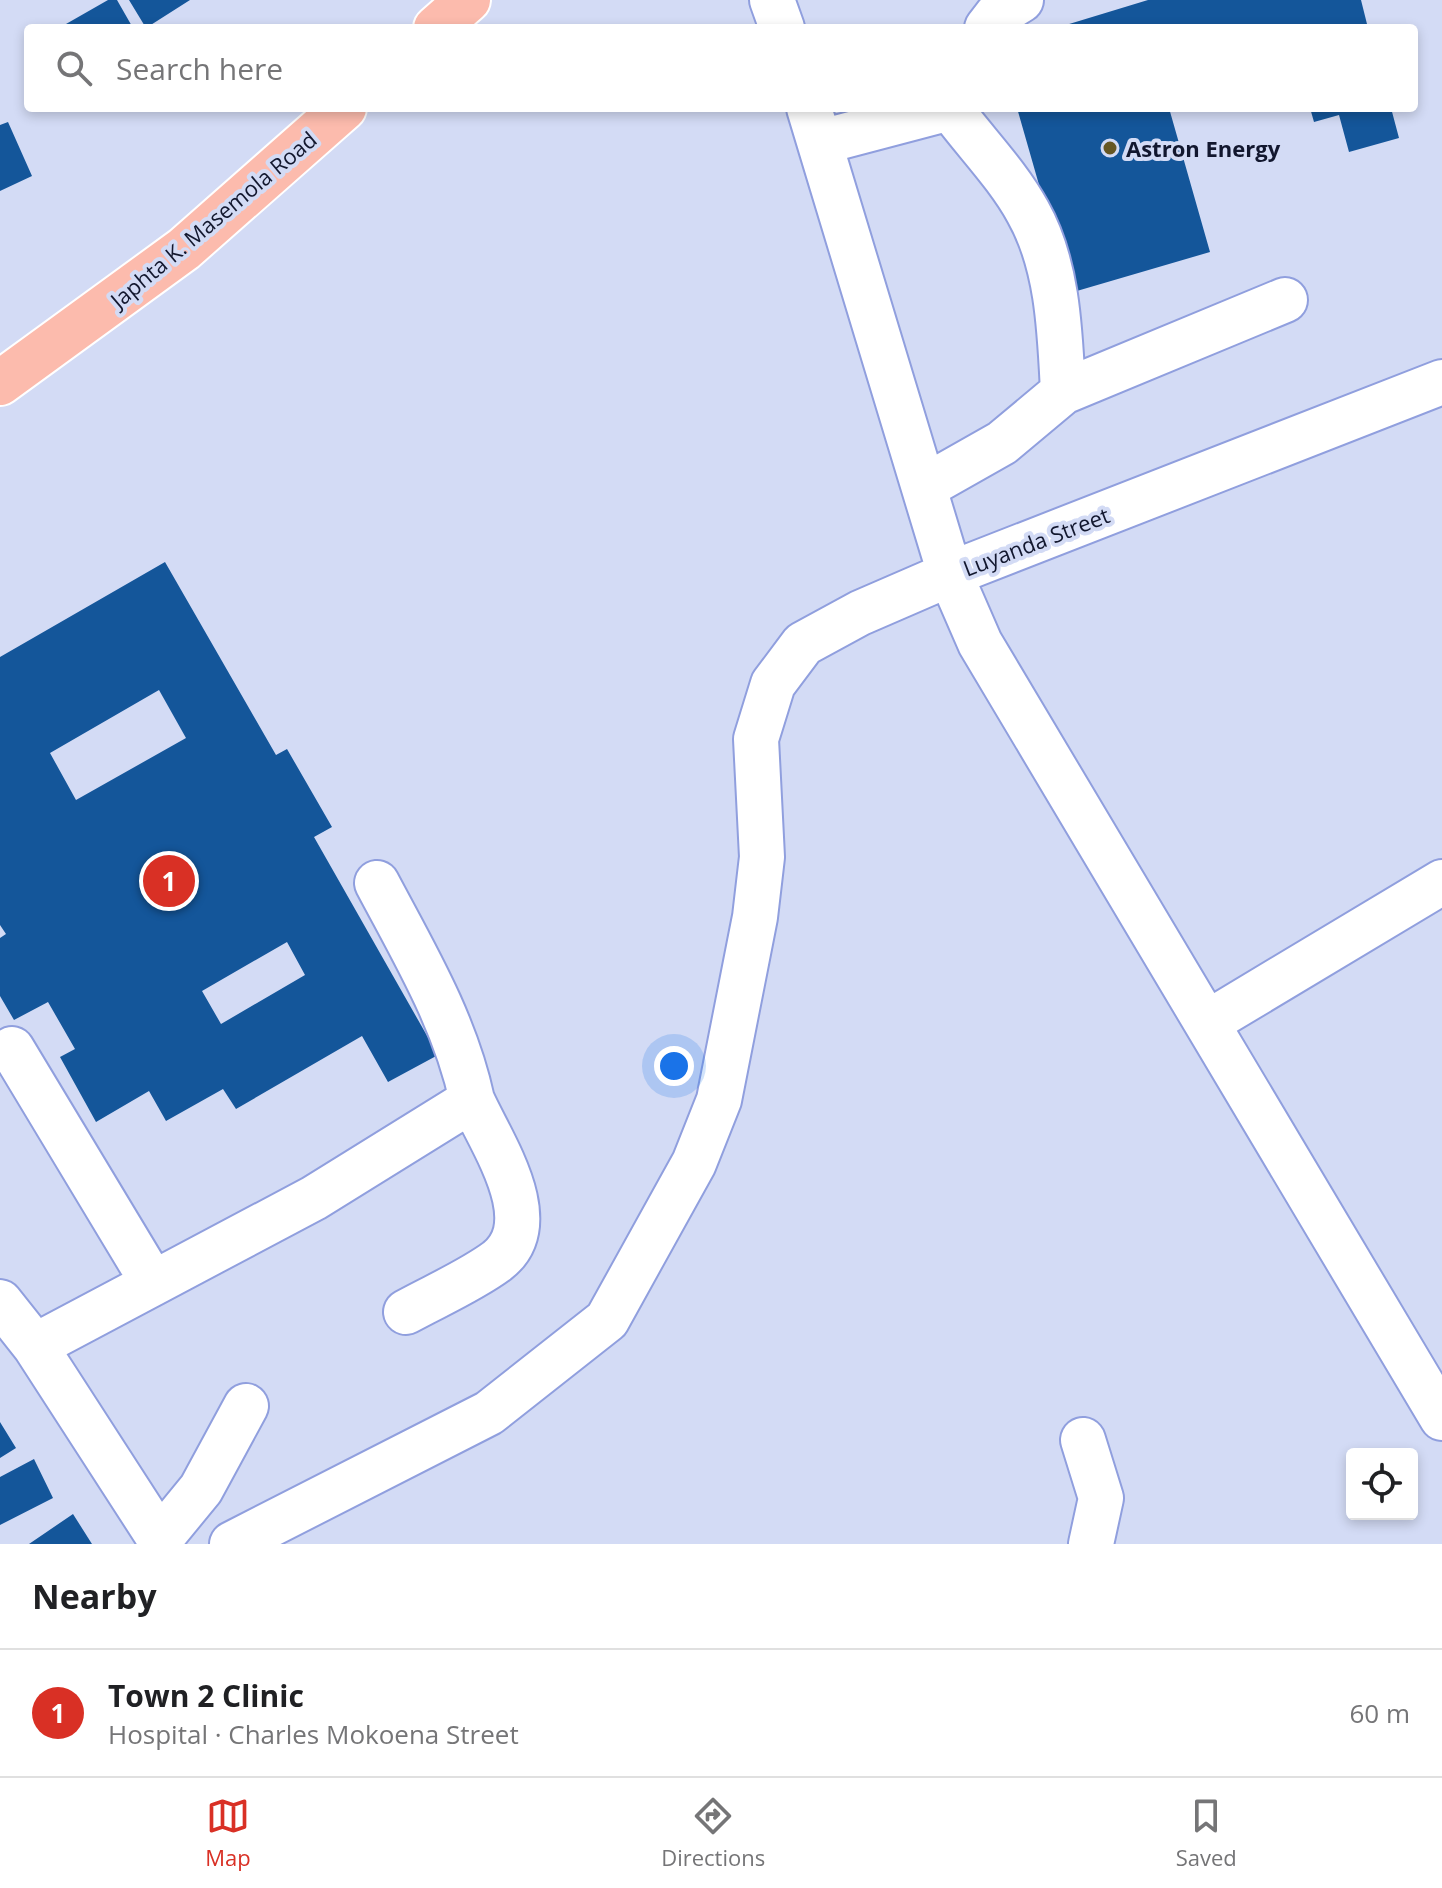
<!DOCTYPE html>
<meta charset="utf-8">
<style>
body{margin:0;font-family:"Open Sans",sans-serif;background:#f2f2f2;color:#202124}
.controls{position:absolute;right:24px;bottom:24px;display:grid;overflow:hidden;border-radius:8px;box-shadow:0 4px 12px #0003}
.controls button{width:72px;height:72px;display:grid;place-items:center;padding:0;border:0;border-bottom:2px solid #e0e0e0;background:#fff;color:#202124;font:40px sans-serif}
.you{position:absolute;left:674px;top:1066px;width:28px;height:28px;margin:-20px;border:6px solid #fff;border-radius:50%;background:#1a73e8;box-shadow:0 0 0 12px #1a73e833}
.badge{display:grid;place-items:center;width:52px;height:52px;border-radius:50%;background:#d93025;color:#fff;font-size:26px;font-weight:700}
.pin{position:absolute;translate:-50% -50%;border:4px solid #fff;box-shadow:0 2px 8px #0006}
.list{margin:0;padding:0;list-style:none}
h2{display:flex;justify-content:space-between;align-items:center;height:104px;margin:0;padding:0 32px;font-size:34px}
h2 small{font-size:26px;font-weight:400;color:#757577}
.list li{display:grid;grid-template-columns:52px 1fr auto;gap:24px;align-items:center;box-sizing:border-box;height:128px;padding:0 32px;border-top:2px solid #e0e0e0}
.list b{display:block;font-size:30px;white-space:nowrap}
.list p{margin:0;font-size:26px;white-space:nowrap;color:#757577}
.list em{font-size:26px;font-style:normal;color:#757577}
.icon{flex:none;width:44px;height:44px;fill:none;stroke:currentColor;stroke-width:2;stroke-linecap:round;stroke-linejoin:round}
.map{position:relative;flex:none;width:1442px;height:1544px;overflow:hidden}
.search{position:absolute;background:#fff;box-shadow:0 4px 12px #0003;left:24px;right:24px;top:24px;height:88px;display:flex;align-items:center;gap:20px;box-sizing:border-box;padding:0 28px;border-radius:8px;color:#757577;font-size:30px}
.sheet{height:232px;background:#fff}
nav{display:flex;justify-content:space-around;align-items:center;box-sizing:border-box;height:112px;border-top:2px solid #e0e0e0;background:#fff;font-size:22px;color:#757577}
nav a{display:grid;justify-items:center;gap:4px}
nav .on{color:#d93025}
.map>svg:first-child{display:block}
.building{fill:#14569a;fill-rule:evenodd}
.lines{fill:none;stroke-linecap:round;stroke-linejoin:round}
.minor-casing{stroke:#909fde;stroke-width:48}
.major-casing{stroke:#fff;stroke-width:48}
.minor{stroke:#fff;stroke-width:44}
.major{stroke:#fcbbad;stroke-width:44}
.poi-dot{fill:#665724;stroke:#d3dbf5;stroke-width:3}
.labels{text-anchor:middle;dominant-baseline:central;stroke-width:8;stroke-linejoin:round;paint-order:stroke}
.poi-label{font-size:22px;font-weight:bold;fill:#12172e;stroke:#d3dbf5;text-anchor:start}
.street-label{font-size:22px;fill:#12172e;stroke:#d3dbf5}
</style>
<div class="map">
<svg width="1442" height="1544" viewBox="0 0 1442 1544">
<rect width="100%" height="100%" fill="#d3dbf5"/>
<path class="building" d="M 108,0 L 117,0 L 133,28 L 59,28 Z
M 129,0 L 190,0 L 146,28 Z
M 1148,0 L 1361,0 L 1368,28 L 1056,28 Z
M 1017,108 L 1169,108 L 1210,252 L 1070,293 Z
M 1310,108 L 1391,108 L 1399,138 L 1349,152 L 1339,115 L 1314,122 Z
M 8,122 L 32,176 L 0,191 L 0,125 Z
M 165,562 L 276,755 L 287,749 L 332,827 L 314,837 L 438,1055 L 388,1082 L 362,1036 L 236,1109 L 223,1089 L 166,1121 L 149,1091 L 96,1122 L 60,1057 L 75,1049 L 48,1002 L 14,1020 L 0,996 L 0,938 L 6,934 L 0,925 L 0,657 ZM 159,690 L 186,738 L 76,800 L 50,753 ZM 287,942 L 305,975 L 221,1024 L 202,991 Z
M 0,1422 L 16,1448 L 0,1458 Z
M 34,1459 L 53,1498 L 0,1525 L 0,1477 Z
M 73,1514 L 92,1544 L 29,1544 Z"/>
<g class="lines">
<defs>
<path id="minor" d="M 772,0 L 782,28
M 987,28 L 997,15 L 1021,0
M 809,108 L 950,574 L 1442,382
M 821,142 L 950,108 C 975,142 1008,175 1028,212 C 1058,265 1060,332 1063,392 L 1002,443 L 926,486
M 1063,392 L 1285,300
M 1207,1023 L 1442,882
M 12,1049 L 153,1283
M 0,1302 L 35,1346 L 163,1544
M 406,1312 C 435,1296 470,1281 497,1261 C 547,1222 491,1143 472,1100
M 35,1346 L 314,1198 L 472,1100 C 455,1021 414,953 377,883
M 1083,1440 L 1101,1498 L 1091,1544
M 160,1539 L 201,1489 L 246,1406
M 232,1544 L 489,1413 L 607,1320 L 694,1163 L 719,1100 L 755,917 L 762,857 L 756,739 L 773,684 L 803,644 L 860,613 L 950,574 L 980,643 L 1442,1418"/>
<path id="major" d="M 436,28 L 468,0
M 0,383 L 184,249 L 344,108"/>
</defs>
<use href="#minor" class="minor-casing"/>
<use href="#major" class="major-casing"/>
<use href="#minor" class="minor"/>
<use href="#major" class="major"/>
</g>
<circle class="poi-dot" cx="1110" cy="148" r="8"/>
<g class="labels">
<g class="poi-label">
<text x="1126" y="148">Astron Energy</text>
</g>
<g class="street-label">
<text transform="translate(213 219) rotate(-40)">Japhta K. Masemola Road</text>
<text transform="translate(1036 541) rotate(-21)">Luyanda Street</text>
</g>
</g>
</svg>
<div class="controls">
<button><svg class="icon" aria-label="locate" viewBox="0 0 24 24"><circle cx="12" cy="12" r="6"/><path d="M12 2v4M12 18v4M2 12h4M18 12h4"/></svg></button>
</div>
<div class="you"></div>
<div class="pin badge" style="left:169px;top:881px">1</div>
<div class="search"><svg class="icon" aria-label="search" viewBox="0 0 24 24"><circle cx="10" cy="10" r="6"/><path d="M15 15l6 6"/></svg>Search here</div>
</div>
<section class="sheet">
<h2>Nearby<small></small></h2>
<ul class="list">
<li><span class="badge">1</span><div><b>Town 2 Clinic</b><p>Hospital · Charles Mokoena Street</p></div><em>60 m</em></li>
</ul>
</section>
<nav>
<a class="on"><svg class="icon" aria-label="map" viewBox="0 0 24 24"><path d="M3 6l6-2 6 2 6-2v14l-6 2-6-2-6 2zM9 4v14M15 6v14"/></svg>Map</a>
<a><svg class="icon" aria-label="directions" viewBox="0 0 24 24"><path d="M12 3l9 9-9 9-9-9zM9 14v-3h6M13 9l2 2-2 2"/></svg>Directions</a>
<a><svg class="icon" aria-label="saved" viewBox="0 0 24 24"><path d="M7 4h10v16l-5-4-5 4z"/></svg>Saved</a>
</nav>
